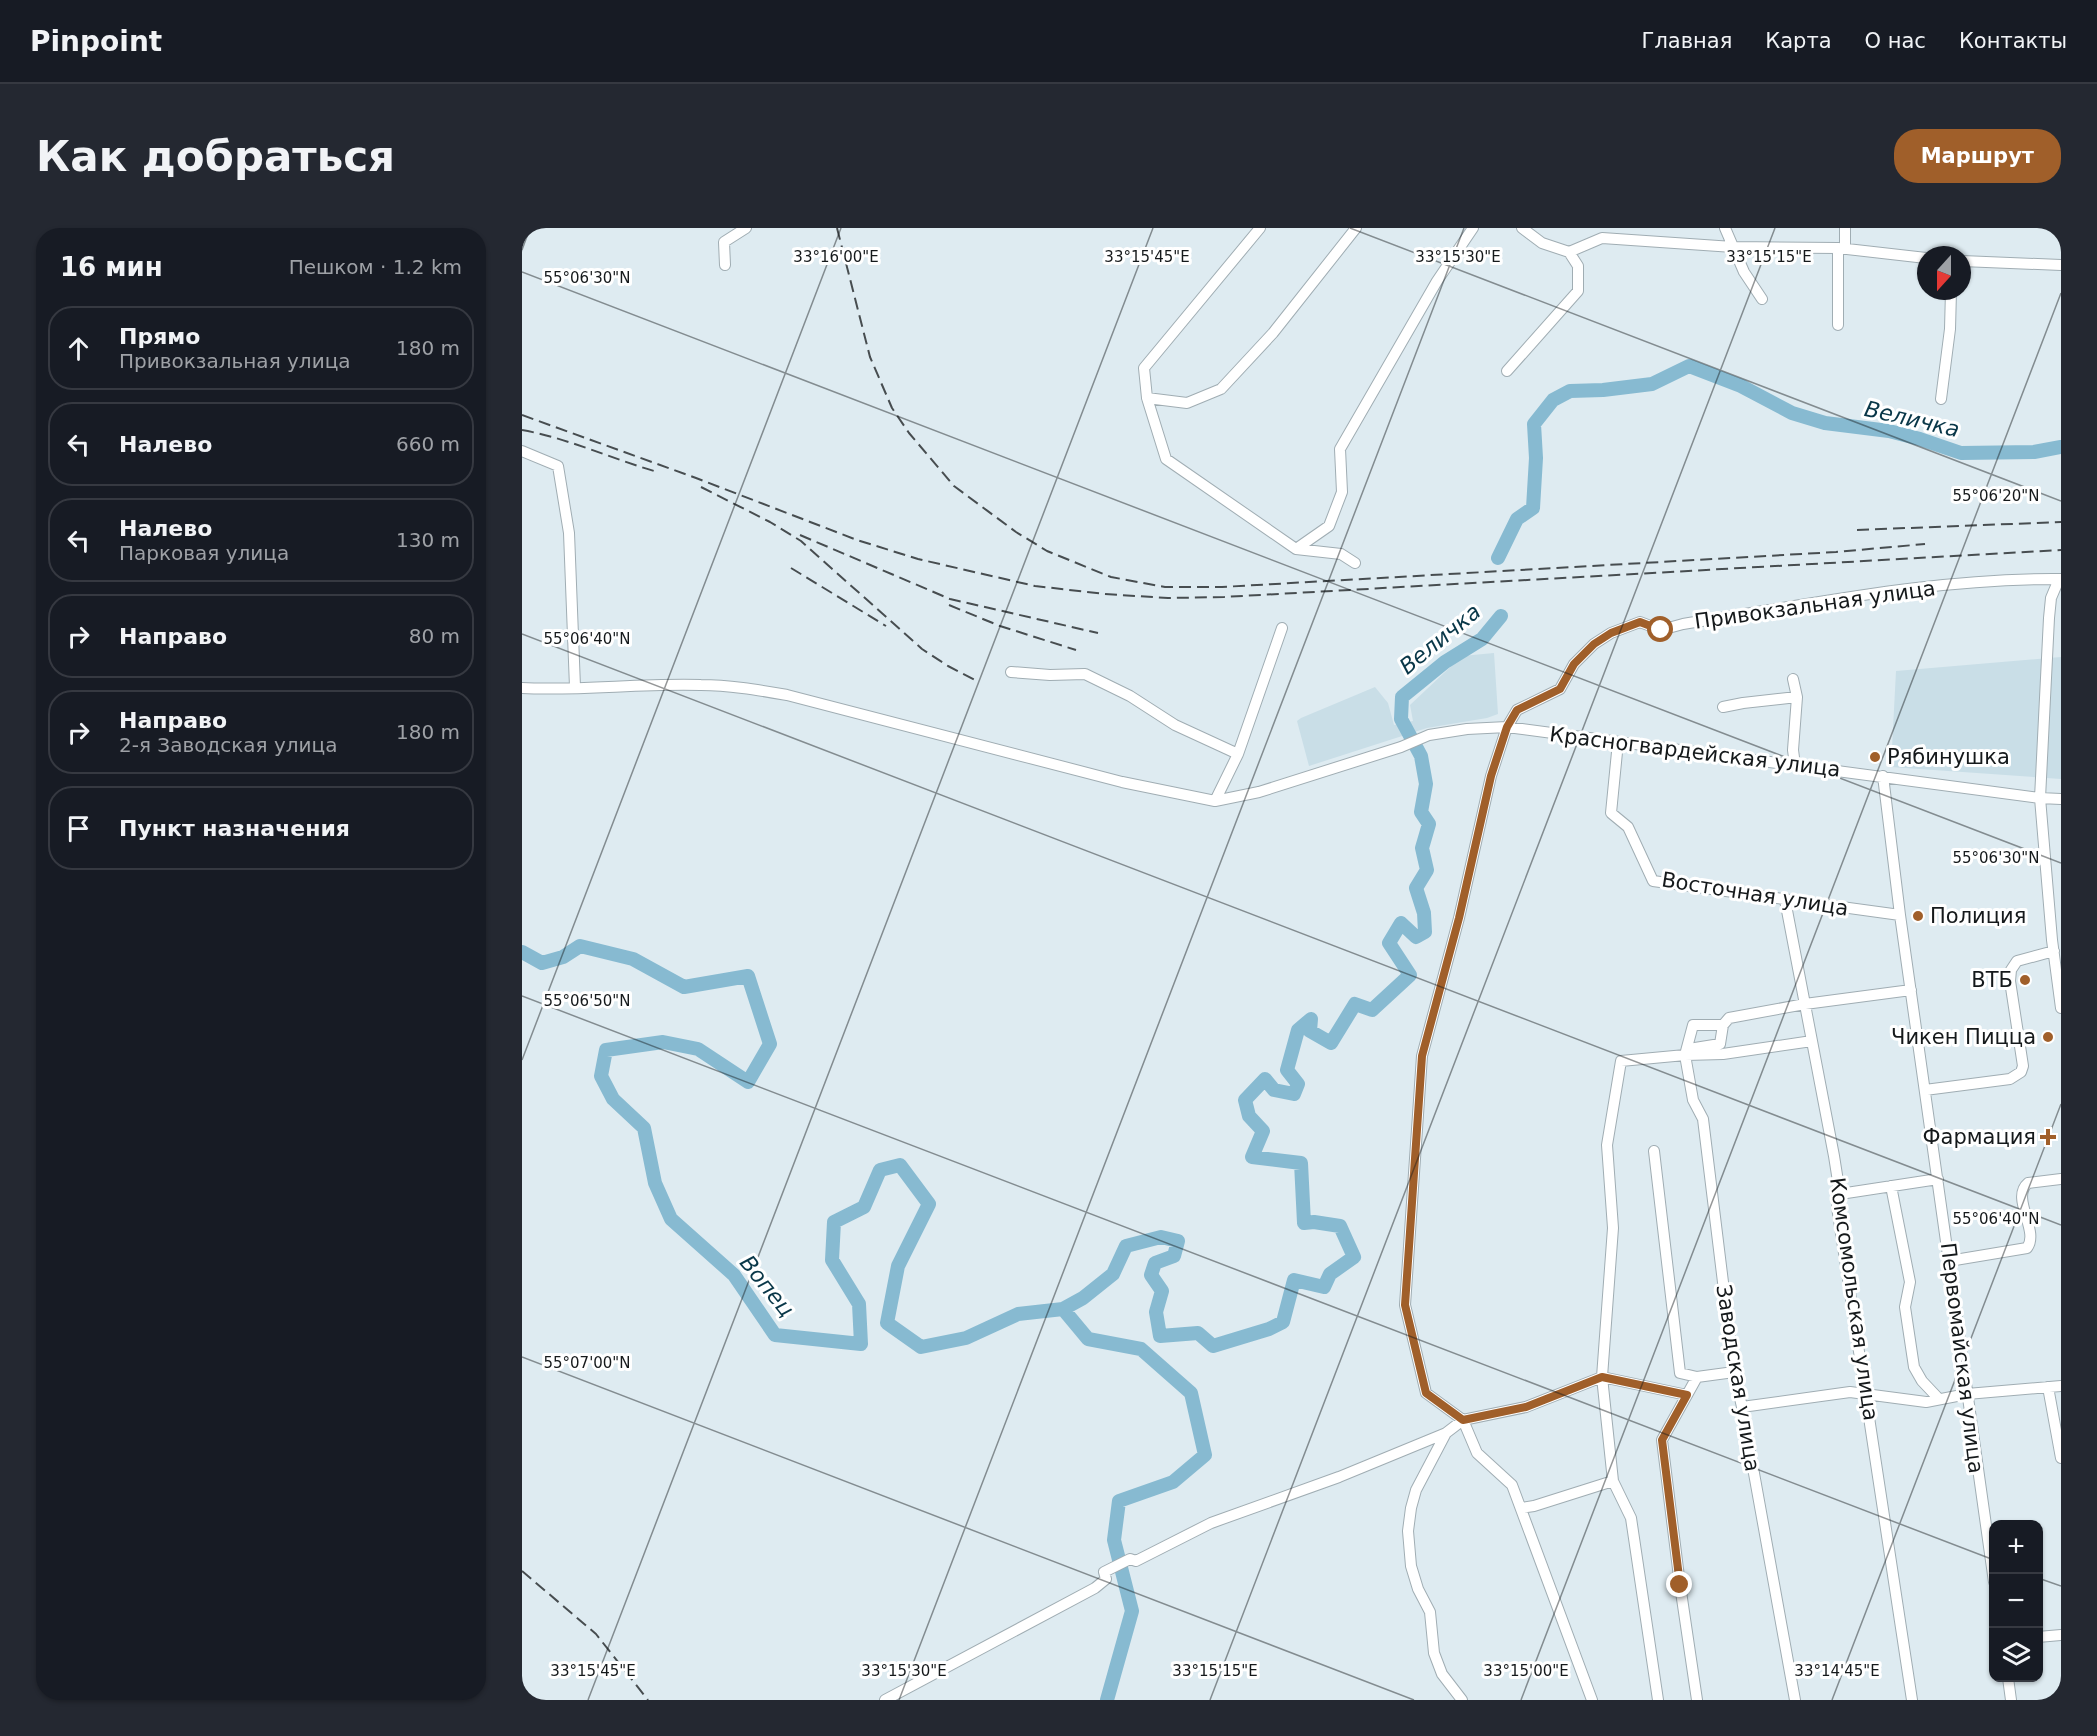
<!DOCTYPE html>
<html lang="ru">
<meta charset="utf-8">
<style>
body{margin:0;font-family:"DejaVu Sans",sans-serif;background:#242831;color:#f1f3f6}
.controls{position:absolute;right:18px;bottom:18px;display:grid;overflow:hidden;border-radius:12px;box-shadow:0 2px 4px #0004}
.controls button{width:54px;height:54px;display:grid;place-items:center;padding:0;border:0;border-bottom:2px solid #363941;background:#171b24;color:#f1f3f6;font:30px sans-serif}
.compass{position:absolute;left:1395px;top:18px;width:54px;height:54px;border-radius:50%;background:#171b24;box-shadow:0 2px 4px #0004;rotate:201deg}
.stop{position:absolute;width:18px;height:18px;margin:-14px;border:4px solid #a05f2a;border-radius:50%;background:#fff}
.stop.end{background:#a05f2a;border-color:#fff;box-shadow:0 2px 6px #0008}
.list{margin:0;padding:0;list-style:none}
h2{display:flex;justify-content:space-between;align-items:center;height:78px;margin:0;padding:0 24px;font-size:26px}
h2 small{font-size:20px;font-weight:400;color:#9ea1a6}
.list li{display:grid;grid-template-columns:39px 1fr auto;gap:18px;align-items:center;box-sizing:border-box;height:84px;margin:0 12px 12px;padding:0 12px;border:2px solid #363941;border-radius:24px}
.list b{display:block;font-size:22px;white-space:nowrap}
.list p{margin:0;font-size:20px;white-space:nowrap;color:#9ea1a6}
.list em{font-size:20px;font-style:normal;color:#9ea1a6}
.icon{flex:none;width:33px;height:33px;fill:none;stroke:currentColor;stroke-width:2;stroke-linecap:round;stroke-linejoin:round}
.map{position:relative;flex:none;width:1539px;height:1472px;overflow:hidden;border-radius:24px}
header{display:flex;align-items:center;gap:36px;box-sizing:border-box;height:84px;padding:0 30px;background:#171b24;border-bottom:2px solid #363941}
header strong{font-size:28px}
nav{display:flex;gap:33px;margin-inline-start:auto;font-size:21px}
.intro{display:flex;align-items:center;justify-content:space-between;box-sizing:border-box;height:144px;padding:0 36px}
h1{margin:0;font-size:42px}
.button{padding:15px 27px;border-radius:24px;background:#a05f2a;color:#fff;font-size:21px;font-weight:700}
main{display:flex;gap:36px;padding:0 36px}
aside{flex:1;background:#171b24;border-radius:24px;box-shadow:0 2px 4px #0004}
.map>svg:first-child{display:block}
.built{fill:#c9dee7}
.lines{fill:none;stroke-linecap:round;stroke-linejoin:round}
.river{stroke:#87bad1;stroke-width:14}
.minor-casing{stroke:#a0adb3;stroke-width:12}
.minor{stroke:#fff;stroke-width:10}
.rail{stroke:#474d50;stroke-width:2;stroke-dasharray:12 6;stroke-linecap:butt}
.route{stroke:#a05f2a;stroke-width:8}
.ticks{fill:none;stroke:#15191b;stroke-width:1.5;stroke-opacity:0.45}
.poi-dot{fill:#a05f2a;stroke:#fff;stroke-width:2}
.labels{text-anchor:middle;dominant-baseline:central;stroke-width:6;stroke-linejoin:round;paint-order:stroke}
.street-label{font-size:21px;fill:#15191b;stroke:#fff}
.poi-label{font-size:21px;fill:#15191b;stroke:#fff;text-anchor:end}
.water-label{font-size:22px;font-style:italic;fill:#093748;stroke:#fff}
.ticks-label{font-size:15px;text-anchor:middle;fill:#15191b;stroke:#fff;stroke-width:6;stroke-linejoin:round;paint-order:stroke}
</style>
<header>
<strong>Pinpoint</strong>
<nav><a>Главная</a><a>Карта</a><a>О нас</a><a>Контакты</a></nav>
</header>
<div class="intro"><h1>Как добраться</h1><a class="button">Маршрут</a></div>
<main>
<aside>
<h2>16 мин<small>Пешком · 1.2 km</small></h2>
<ul class="list">
<li><svg class="icon" aria-label="ahead" viewBox="0 0 24 24"><path d="M12 20V5M6 11l6-6 6 6"/></svg><div><b>Прямо</b><p>Привокзальная улица</p></div><em>180 m</em></li>
<li><svg class="icon" aria-label="left" viewBox="0 0 24 24"><path d="M17 20v-9H6M10 6l-5 5 5 5"/></svg><div><b>Налево</b></div><em>660 m</em></li>
<li><svg class="icon" aria-label="left" viewBox="0 0 24 24"><path d="M17 20v-9H6M10 6l-5 5 5 5"/></svg><div><b>Налево</b><p>Парковая улица</p></div><em>130 m</em></li>
<li><svg class="icon" aria-label="right" viewBox="0 0 24 24"><path d="M7 20v-9h11M14 6l5 5-5 5"/></svg><div><b>Направо</b></div><em>80 m</em></li>
<li><svg class="icon" aria-label="right" viewBox="0 0 24 24"><path d="M7 20v-9h11M14 6l5 5-5 5"/></svg><div><b>Направо</b><p>2-я Заводская улица</p></div><em>180 m</em></li>
<li><svg class="icon" aria-label="arrive" viewBox="0 0 24 24"><path d="M6 21V4h12l-3 4 3 4H6"/></svg><div><b>Пункт назначения</b></div></li>
</ul>
</aside>
<div class="map">
<svg width="1539" height="1472" viewBox="0 0 1539 1472">
<rect width="100%" height="100%" fill="#deebf1"/>
<path class="built" d="M 972,425 L 976,486 L 965,490 L 905,500 L 787,538 L 775,493 L 779,490 L 853,459 L 866,475 L 872,497 L 891,493 L 888,477 L 940,428 Z
M 1539,429 L 1539,551 L 1369,539 L 1374,443 Z"/>
<g class="lines">
<path class="river" d="M 976,330 L 995,291 L 1011,280 L 1014,230 L 1012,196 L 1031,172 L 1048,163 L 1081,162 L 1130,156 L 1167,138 L 1219,158 L 1270,185 L 1303,195 L 1367,203 L 1398,211 L 1439,225 L 1512,224 L 1539,219
M 0,724 L 20,735 L 41,729 L 58,718 L 111,731 L 162,759 L 226,748 L 248,816 L 226,854 L 176,821 L 141,814 L 84,822 L 79,848 L 91,871 L 122,900 L 133,955 L 149,991 L 212,1047 L 253,1107 L 339,1116 L 337,1076 L 310,1032 L 312,994 L 342,979 L 358,942 L 378,937 L 407,976 L 376,1038 L 365,1095 L 399,1119 L 444,1110 L 496,1086 L 541,1081 L 566,1111 L 619,1121 L 669,1165 L 683,1227 L 651,1254 L 597,1273 L 592,1312 L 610,1383 L 585,1472
M 541,1081 L 561,1070 L 591,1046 L 604,1018 L 639,1009 L 656,1013 L 652,1028 L 633,1035 L 629,1047 L 640,1063 L 634,1084 L 638,1108 L 676,1105 L 691,1118 L 747,1101 L 761,1094 L 772,1052 L 802,1059 L 808,1046 L 832,1029 L 818,998 L 792,994 L 782,995 L 779,935 L 730,929 L 741,903 L 727,888 L 723,872 L 743,851 L 752,862 L 772,866 L 776,856 L 765,842 L 776,802 L 789,791 L 788,803 L 809,815 L 833,776 L 850,782 L 888,747 L 867,715 L 879,695 L 894,709 L 903,704 L 902,685 L 894,660 L 905,642 L 900,620 L 907,596 L 899,584 L 904,556 L 899,528 L 879,491 L 880,469 L 923,434 L 960,411 L 979,388"/>
<defs>
<path id="minor" d="M 738,0 L 622,140 L 625,170 L 644,231 L 774,321 L 819,326 L 833,335
M 1203,0 L 1222,44 L 1240,71
M 1316,20 L 1316,97
M 1323,21 L 1323,0
M 1047,24 L 1080,10 L 1211,19 L 1316,20 L 1404,30
M 1440,33 L 1539,37
M 203,37 L 202,14 L 224,0
M 985,143 L 1056,63 L 1056,38 L 1047,24 L 1020,15 L 1000,0
M 625,170 L 665,175 L 699,161 L 751,105 L 834,0
M 1419,171 L 1428,101 L 1429,63
M 0,223 L 36,238 L 47,305 L 53,459
M 774,321 L 807,298 L 820,264 L 818,221 L 915,53 L 951,0
M 1539,351 L 1537,351 L 1529,370 L 1527,390 L 1518,570 L 1530,712 L 1539,780
M 489,444 L 528,447 L 563,446 L 608,468 L 653,497 L 716,526 L 693,573
M 1271,451 L 1275,469 L 1271,522 L 1273,537
M 0,460 C 59,463 119,455 179,457 C 208,457 236,462 265,467 L 600,554 L 693,573 L 737,564 L 879,519 L 907,507 L 945,501 L 985,499 L 1518,570 L 1539,571
M 1201,479 L 1221,475 L 1275,469
M 1096,514 L 1089,585 L 1106,599 L 1131,653 L 1378,687
M 716,526 L 760,400
M 1361,548 L 1378,687 L 1472,1354
M 1263,672 L 1312,928 L 1318,966 L 1315,979 L 1390,1472
M 1201,797 L 1198,816 L 1173,820 L 1163,827 L 1171,797 L 1201,797 L 1207,790 L 1283,776 L 1389,762
M 1163,827 L 1171,872 L 1181,891 L 1212,1144 L 1220,1179 L 1273,1472
M 1403,862 L 1488,851 L 1499,844 L 1501,838 L 1488,753 L 1489,742 L 1495,733 L 1532,723
M 1132,923 L 1158,1145 L 1175,1149
M 1369,958 L 1388,1054 L 1383,1079 L 1392,1139 L 1400,1153 L 1417,1171
M 1318,966 L 1416,951
M 1427,1033 L 1505,1020 C 1518,1003 1488,970 1506,955 L 1539,951
M 1526,1159 L 1539,1230
M 1220,1179 L 1328,1164 L 1404,1174 L 1445,1166 L 1539,1158
M 999,1280 L 1012,1278 L 1091,1253
M 1516,1409 L 1539,1407
M 1486,1450 L 1489,1472
M 363,1472 L 573,1360 L 584,1351 L 582,1344 L 608,1331 L 614,1333 L 689,1295 L 817,1249 L 924,1205
M 940,1472 L 920,1446 L 912,1425 L 908,1384 L 896,1361 L 889,1338 L 886,1303 L 889,1280 L 894,1262 L 924,1205 L 941,1192 L 1004,1179 L 1080,1149 L 1091,1000 L 1085,917 L 1099,833 L 1163,827 L 1201,826 L 1290,813
M 1070,1472 L 990,1257 L 955,1225 L 941,1192 L 904,1165 L 883,1077 L 900,828 L 937,690 L 969,548 L 985,499 L 995,482 L 1038,461 L 1052,436 L 1072,416 L 1089,405 L 1118,394 L 1139,402 L 1161,396 C 1286,377 1410,350 1537,351
M 1136,1472 L 1109,1290 L 1091,1253 L 1080,1149 L 1165,1167
M 1175,1472 L 1158,1357 L 1140,1212 L 1175,1149 L 1212,1144"/>
</defs>
<use href="#minor" class="minor-casing"/>
<use href="#minor" class="minor"/>
<path class="rail" d="M 315,0 L 348,129 L 370,180 L 387,205 L 432,258 L 494,304 L 525,323 L 589,349 L 643,359 L 700,359 L 1314,324 L 1403,316
M 0,187 L 174,250 L 335,312 L 396,331 L 513,358 L 583,366 L 646,370 L 702,369 L 1539,322
M 0,202 C 45,210 88,230 132,243
M 179,259 L 248,294 L 279,313 L 400,421 L 426,438 L 457,454
M 1335,302 L 1539,294
M 278,307 L 428,371 L 576,405
M 269,340 L 364,398
M 427,377 L 478,398 L 554,422
M 0,1343 L 74,1406 L 126,1472"/>
</g>
<g class="lines">
<path class="route" d="M 1139,402 L 1118,394 L 1089,405 L 1072,416 L 1052,436 L 1038,461 L 995,482 L 985,499 L 969,548 L 937,690 L 900,828 L 883,1077 L 904,1165 L 941,1192 L 1004,1179 L 1080,1149 L 1165,1167 L 1140,1212 L 1158,1357"/>
</g>
<path class="ticks" d="M 828,0 L 1539,273M 0,22 L 8,0M 0,44 L 1539,635M 0,406 L 1539,997M 0,768 L 1472,1332M 0,832 L 319,0M 0,1129 L 892,1472M 1516,1350 L 1539,1358M 66,1472 L 631,0M 377,1472 L 942,0M 688,1472 L 1253,0M 999,1472 L 1539,65M 1310,1472 L 1539,876"/>
<g class="poi-dot">
<circle cx="1353" cy="529" r="6"/>
<circle cx="1396" cy="688" r="6"/>
<circle cx="1503" cy="752" r="6"/>
<circle cx="1526" cy="809" r="6"/>
<path d="M1523 900h6v6h6v6h-6v6h-6v-6h-6v-6h6z"/>
</g>
<g class="labels">
<g class="street-label">
<text transform="translate(1293 377) rotate(-8)">Привокзальная улица</text>
<text transform="translate(1173 524) rotate(7)">Красногвардейская улица</text>
<text transform="translate(1233 666) rotate(9)">Восточная улица</text>
<text transform="translate(1332 1071) rotate(82)">Комсомольская улица</text>
<text transform="translate(1440 1130) rotate(83)">Первомайская улица</text>
<text transform="translate(1216 1150) rotate(81)">Заводская улица</text>
</g>
<g class="poi-label">
<text x="1365" y="529" text-anchor="start">Рябинушка</text>
<text x="1408" y="688" text-anchor="start">Полиция</text>
<text x="1491" y="752">ВТБ</text>
<text x="1514" y="809">Чикен Пицца</text>
<text x="1514" y="909">Фармация</text>
</g>
<g class="water-label">
<text transform="translate(1390 191) rotate(13)">Величка</text>
<text transform="translate(918 411) rotate(-39)">Величка</text>
<text transform="translate(245 1058) rotate(51)">Вопец</text>
</g>
</g>
<g class="ticks-label">
<text x="314" y="34">33°16'00"E</text>
<text x="625" y="34">33°15'45"E</text>
<text x="936" y="34">33°15'30"E</text>
<text x="1247" y="34">33°15'15"E</text>
<text x="65" y="55">55°06'30"N</text>
<text x="1474" y="273">55°06'20"N</text>
<text x="65" y="416">55°06'40"N</text>
<text x="1474" y="635">55°06'30"N</text>
<text x="65" y="778">55°06'50"N</text>
<text x="1474" y="996">55°06'40"N</text>
<text x="65" y="1140">55°07'00"N</text>
<text x="71" y="1448">33°15'45"E</text>
<text x="382" y="1448">33°15'30"E</text>
<text x="693" y="1448">33°15'15"E</text>
<text x="1004" y="1448">33°15'00"E</text>
<text x="1315" y="1448">33°14'45"E</text>
</g>
</svg>
<div class="controls">
<button>+</button>
<button>−</button>
<button><svg class="icon" aria-label="layers" viewBox="0 0 24 24"><path d="M12 4l9 5-9 5-9-5zM3 14l9 5 9-5"/></svg></button>
</div>
<svg class="compass" viewBox="-18 -18 36 36"><path d="M0-13l5 13h-10z" fill="#e53935"/><path d="M0 13l5-13h-10z" fill="#9ea1a6"/></svg>
<div class="stop" style="left:1139px;top:402px"></div>
<div class="stop end" style="left:1158px;top:1357px"></div>
</div>
</main>
